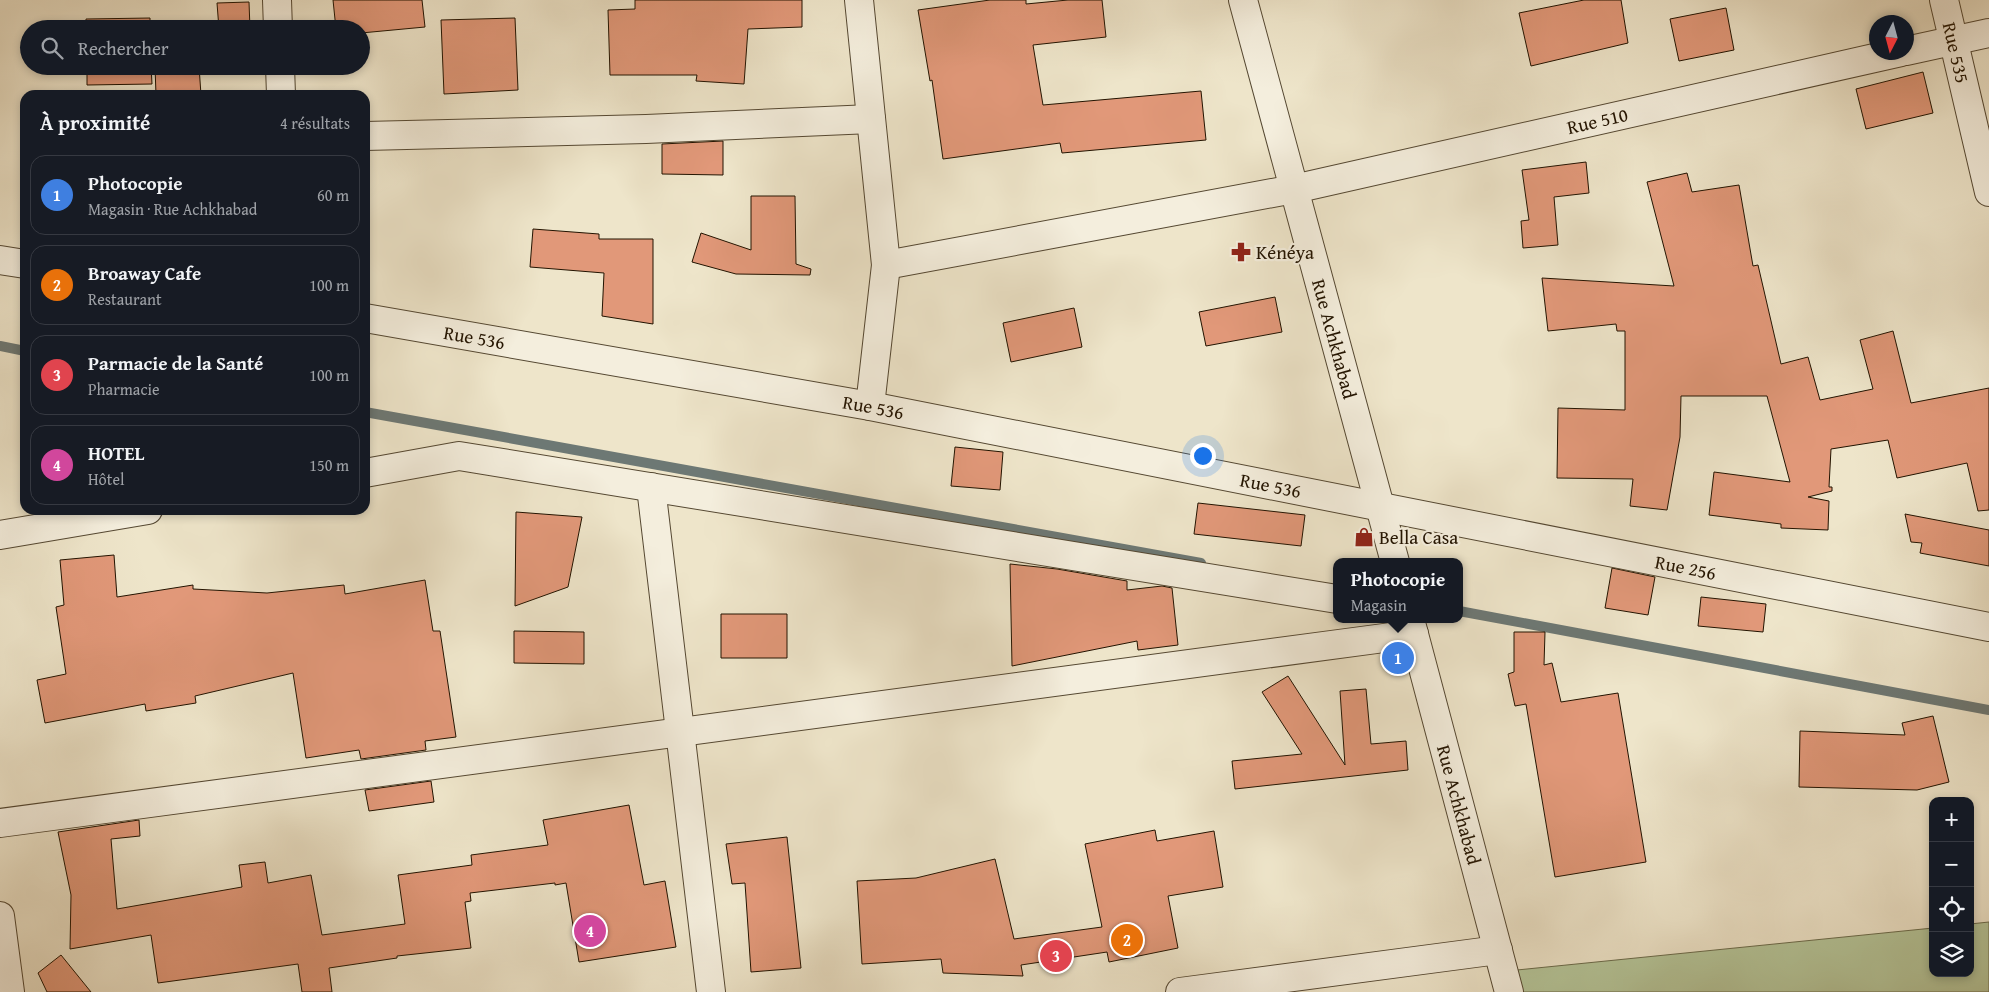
<!DOCTYPE html>
<html lang="fr">
<meta charset="utf-8">
<style>
body{margin:0;font-family:"Gentium Book Plus",serif;background:#20242c;color:#f1f3f6}
.controls{position:absolute;right:15px;bottom:15px;display:grid;overflow:hidden;border-radius:10px;box-shadow:0 2px 8px #0003}
.controls button{width:45px;height:45px;display:grid;place-items:center;padding:0;border:0;border-bottom:1px solid #363941;background:#171b24;color:#f1f3f6;font:25px sans-serif}
.compass{position:absolute;left:1869px;top:15px;width:45px;height:45px;border-radius:50%;background:#171b24;box-shadow:0 2px 8px #0003;rotate:186deg}
.you{position:absolute;left:1202px;top:455px;width:18px;height:18px;margin:-12px;border:4px solid #fff;border-radius:50%;background:#1a73e8;box-shadow:0 0 0 8px #1a73e833}
.badge{display:grid;place-items:center;width:32px;height:32px;border-radius:50%;background:#c59692;color:#fff;font-size:16px;font-weight:700}
.pin{position:absolute;translate:-50% -50%;border:2px solid #fff;box-shadow:0 1px 5px #0006}
.popup{position:absolute;left:1333px;top:558px;width:130px;height:65px;box-sizing:border-box;display:grid;place-content:center;border-radius:10px;background:#171b24;filter:drop-shadow(0 1px 4px #0005);font-size:16px;white-space:nowrap;color:#9ea1a6}
.popup b{font-size:19px;color:#f1f3f6}
.popup::after{content:'';position:absolute;left:50%;top:100%;margin-left:-10px;border:10px solid transparent;border-top-color:#171b24}
.list{margin:0;padding:0;list-style:none}
h2{display:flex;justify-content:space-between;align-items:center;height:65px;margin:0;padding:0 20px;font-size:21px}
h2 small{font-size:16px;font-weight:400;color:#9ea1a6}
.list li{display:grid;grid-template-columns:32px 1fr auto;gap:15px;align-items:center;box-sizing:border-box;height:80px;margin:0 10px 10px;padding:0 10px;border:1px solid #363941;border-radius:15px}
.list b{display:block;font-size:19px;white-space:nowrap}
.list p{margin:0;font-size:16px;white-space:nowrap;color:#9ea1a6}
.list em{font-size:16px;font-style:normal;color:#9ea1a6}
.icon{flex:none;width:28px;height:28px;fill:none;stroke:currentColor;stroke-width:2;stroke-linecap:round;stroke-linejoin:round}
.map{position:relative;flex:none;width:1989px;height:992px;overflow:hidden}
.search{position:absolute;background:#171b24;box-shadow:0 2px 8px #0003;left:20px;top:20px;width:350px;height:55px;display:flex;align-items:center;gap:12px;box-sizing:border-box;padding:0 18px;border-radius:28px;color:#9ea1a6;font-size:19px}
.panel{position:absolute;background:#171b24;box-shadow:0 2px 8px #0003;left:20px;top:90px;width:350px;height:425px;border-radius:15px}
.map>svg:first-child{display:block}
.green{fill:#b5c599;stroke:#6c6c4c}
.lines{fill:none;stroke-linecap:round;stroke-linejoin:round}
.stream{stroke:#6d7874;stroke-width:10}
.building{fill:#e19879;stroke:#221300}
.minor-casing{stroke:#554832;stroke-width:30}
.minor{stroke:#f4eedd;stroke-width:28}
.labels{text-anchor:middle;dominant-baseline:central;stroke-width:4.5;stroke-linejoin:round;paint-order:stroke}
.street-label{font-size:19px;fill:#221300;stroke:#f4eedd}
.poi-label{font-size:19px;fill:#221300;stroke:#f4eedd;text-anchor:start}
</style>
<div class="map">
<svg width="1989" height="992" viewBox="0 0 1989 992">
<rect width="100%" height="100%" fill="#eee5ca"/>
<filter id="stains"><feTurbulence type="fractalNoise" baseFrequency=".004" numOctaves="4"/><feColorMatrix values="0 0 0 0 .2 0 0 0 0 .09 0 0 0 0 .02 0 0 0 .5 -.17"/></filter>
<radialGradient id="worn" r=".72"><stop offset=".6" stop-color="#630" stop-opacity="0"/><stop offset="1" stop-color="#630" stop-opacity=".3"/></radialGradient>
<path class="green" d="M 1989,922 L 1989,992 L 1521,992 L 1517,970 L 1933,928 L 1933,973 L 1970,973 L 1970,924 Z"/>
<g class="lines">
<path class="stream" d="M 0,346 L 25,351
M 365,412 L 1201,563
M 1459,611 L 1989,710"/>
</g>
<path class="building" d="M 333,0 L 422,0 L 425,27 L 361,33 L 361,29 L 336,29 Z
M 635,0 L 802,0 L 802,27 L 748,29 L 744,84 L 696,81 L 697,75 L 610,75 L 608,10 L 635,9 Z
M 990,0 L 1026,0 L 1026,4 L 1068,0 L 1102,0 L 1106,37 L 1033,45 L 1043,105 L 1201,91 L 1206,140 L 1062,153 L 1060,143 L 943,159 L 932,80 L 930,81 L 918,10 Z
M 1584,0 L 1621,0 L 1628,43 L 1531,66 L 1519,13 Z
M 249,2 L 250,29 L 219,29 L 217,3 Z
M 1726,8 L 1734,50 L 1679,61 L 1670,19 Z
M 150,18 L 150,29 L 86,29 L 86,19 Z
M 515,18 L 518,90 L 444,94 L 441,20 Z
M 87,66 L 151,66 L 152,84 L 87,85 Z
M 155,66 L 199,66 L 201,95 L 156,95 Z
M 1923,72 L 1933,113 L 1866,129 L 1856,89 Z
M 723,141 L 723,175 L 662,174 L 662,144 Z
M 1586,162 L 1589,193 L 1554,197 L 1558,245 L 1523,248 L 1521,221 L 1529,220 L 1522,170 Z
M 1687,173 L 1692,192 L 1739,185 L 1753,266 L 1758,265 L 1781,364 L 1808,357 L 1820,400 L 1873,389 L 1860,340 L 1893,331 L 1911,403 L 1989,388 L 1989,510 L 1978,511 L 1967,463 L 1897,478 L 1888,440 L 1831,449 L 1829,487 L 1832,487 L 1832,491 L 1808,497 L 1829,501 L 1828,530 L 1781,528 L 1781,524 L 1709,515 L 1714,472 L 1790,482 L 1767,396 L 1681,396 L 1680,437 L 1667,510 L 1630,506 L 1633,479 L 1557,478 L 1558,408 L 1625,410 L 1625,331 L 1617,331 L 1616,324 L 1548,331 L 1542,278 L 1674,286 L 1647,182 Z
M 751,196 L 795,196 L 796,264 L 811,269 L 810,275 L 736,274 L 692,262 L 701,233 L 751,250 Z
M 533,229 L 599,234 L 599,239 L 653,239 L 653,324 L 602,316 L 604,273 L 530,267 Z
M 1275,297 L 1282,332 L 1206,346 L 1199,312 Z
M 1074,308 L 1082,347 L 1011,362 L 1003,323 Z
M 955,447 L 1003,452 L 1000,490 L 951,486 Z
M 1198,503 L 1305,515 L 1301,546 L 1194,534 Z
M 516,512 L 582,517 L 568,587 L 515,606 Z
M 1905,514 L 1989,530 L 1989,566 L 1920,553 L 1922,543 L 1911,542 Z
M 114,555 L 117,597 L 193,585 L 193,589 L 267,593 L 344,585 L 345,594 L 425,580 L 433,631 L 440,631 L 456,737 L 425,741 L 426,750 L 361,759 L 359,750 L 306,758 L 293,673 L 195,696 L 196,703 L 146,711 L 145,704 L 45,723 L 37,680 L 66,674 L 56,607 L 64,605 L 60,560 Z
M 1010,564 L 1057,569 L 1127,581 L 1127,590 L 1162,586 L 1172,588 L 1178,645 L 1138,650 L 1137,641 L 1012,666 Z
M 1612,568 L 1655,577 L 1648,615 L 1605,608 Z
M 1701,597 L 1766,604 L 1763,632 L 1698,626 Z
M 721,614 L 787,614 L 787,658 L 721,658 Z
M 514,631 L 584,632 L 584,664 L 514,663 Z
M 1514,632 L 1545,632 L 1544,665 L 1552,663 L 1561,702 L 1618,693 L 1646,862 L 1555,877 L 1526,704 L 1515,706 L 1508,674 L 1514,672 Z
M 1288,676 L 1345,765 L 1340,691 L 1366,689 L 1371,744 L 1406,741 L 1408,770 L 1235,789 L 1232,761 L 1302,754 L 1262,692 Z
M 1933,716 L 1949,782 L 1917,790 L 1799,787 L 1800,731 L 1905,735 L 1902,723 Z
M 431,781 L 434,802 L 369,811 L 365,790 Z
M 629,805 L 644,885 L 665,881 L 676,947 L 579,962 L 566,883 L 555,885 L 555,883 L 470,893 L 471,901 L 465,902 L 471,948 L 397,956 L 397,958 L 329,968 L 332,992 L 302,992 L 298,964 L 158,983 L 151,935 L 70,949 L 71,895 L 58,832 L 139,820 L 140,836 L 111,839 L 117,909 L 242,887 L 239,865 L 265,862 L 268,883 L 311,875 L 322,935 L 405,924 L 398,875 L 472,865 L 471,855 L 548,845 L 543,820 Z
M 1155,830 L 1157,841 L 1214,831 L 1223,887 L 1168,896 L 1178,948 L 1109,962 L 1107,952 L 1021,965 L 1023,976 L 943,973 L 941,959 L 862,964 L 857,881 L 916,878 L 995,859 L 1014,939 L 1102,927 L 1085,844 Z
M 787,837 L 801,968 L 751,972 L 745,883 L 732,884 L 726,844 Z
M 61,955 L 91,992 L 47,992 L 38,973 Z"/>
<g class="lines">
<defs>
<g id="minor">
<path d="M 277,0 L 278,29"/>
<path d="M 859,0 L 886,265 L 870,406"/>
<path id="s1" d="M 1243,0 L 1395,562"/>
<path id="s2" d="M 1944,0 L 1989,192"/>
<path d="M 1906,51 L 1989,33"/>
<path d="M 280,66 L 281,95"/>
<path d="M 365,136 L 646,129 L 871,119"/>
<path d="M 0,260 L 25,264"/>
<path id="s3" d="M 886,265 L 1294,189 L 1901,52"/>
<path id="s4" d="M 365,318 L 870,406 L 1989,627"/>
<path d="M 365,473 L 459,456 L 1337,599"/>
<path d="M 651,487 L 711,992"/>
<path d="M 0,535 L 148,510"/>
<path id="s5" d="M 1410,619 L 1509,992"/>
<path d="M 0,823 L 1414,634"/>
<path d="M 0,916 L 10,992"/>
<path d="M 1180,992 L 1498,950"/>
</g>
</defs>
<use href="#minor" class="minor-casing"/>
<use href="#minor" class="minor"/>
</g>
<defs>
<symbol id="pharmacy-bare" viewBox="-9 -9 18 18"><path d="M-2-6h4v4h4v4h-4v4h-4v-4h-4v-4h4Z" fill="#8f2418" stroke="#f4eedd" stroke-width="2.5" paint-order="stroke"/></symbol>
<symbol id="shop-bare" viewBox="-9 -9 18 18"><path d="M-5-2.5h2.3a2.7 3.5 0 0 1 5.4 0H5L5.5 6h-11ZM-1.5-2.5h3a1.5 2.3 0 0 0-3 0Z" fill="#8f2418" stroke="#f4eedd" stroke-width="2.5" paint-order="stroke"/></symbol>
</defs>
<g fill-rule="evenodd">
<use href="#pharmacy-bare" x="1227" y="238" width="28" height="28"/>
<use href="#shop-bare" x="1350" y="523" width="28" height="28"/>
</g>
<g class="labels">
<g class="street-label">
<text stroke="none"><textPath href="#s2" startOffset="54">Rue 535</textPath></text>
<text stroke="none"><textPath href="#s3" startOffset="726">Rue 510</textPath></text>
<text stroke="none"><textPath href="#s4" startOffset="111">Rue 536</textPath></text>
<text stroke="none"><textPath href="#s1" startOffset="351">Rue Achkhabad</textPath></text>
<text stroke="none"><textPath href="#s4" startOffset="516">Rue 536</textPath></text>
<text stroke="none"><textPath href="#s4" startOffset="921">Rue 536</textPath></text>
<text stroke="none"><textPath href="#s4" startOffset="1344">Rue 256</textPath></text>
<text stroke="none"><textPath href="#s5" startOffset="192">Rue Achkhabad</textPath></text>
</g>
<g class="poi-label">
<text x="1256" y="252">Kénéya</text>
<text x="1379" y="537">Bella Casa</text>
</g>
</g>
<rect width="100%" height="100%" filter="url(#stains)"/>
<rect width="100%" height="100%" fill="url(#worn)"/>
</svg>
<div class="controls">
<button>+</button>
<button>−</button>
<button><svg class="icon" aria-label="locate" viewBox="0 0 24 24"><circle cx="12" cy="12" r="6"/><path d="M12 2v4M12 18v4M2 12h4M18 12h4"/></svg></button>
<button><svg class="icon" aria-label="layers" viewBox="0 0 24 24"><path d="M12 4l9 5-9 5-9-5zM3 14l9 5 9-5"/></svg></button>
</div>
<svg class="compass" viewBox="-18 -18 36 36"><path d="M0-13l5 13h-10z" fill="#e53935"/><path d="M0 13l5-13h-10z" fill="#9ea1a6"/></svg>
<div class="you"></div>
<div class="pin badge" style="left:1398px;top:658px;background:#3f7fe0">1</div>
<div class="popup"><b>Photocopie</b>Magasin</div>
<div class="pin badge" style="left:1127px;top:940px;background:#e8710a">2</div>
<div class="pin badge" style="left:1056px;top:956px;background:#e0444e">3</div>
<div class="pin badge" style="left:590px;top:931px;background:#d1479c">4</div>
<div class="search"><svg class="icon" aria-label="search" viewBox="0 0 24 24"><circle cx="10" cy="10" r="6"/><path d="M15 15l6 6"/></svg>Rechercher</div>
<section class="panel">
<h2>À proximité<small>4 résultats</small></h2>
<ul class="list">
<li><span class="badge" style="background:#3f7fe0">1</span><div><b>Photocopie</b><p>Magasin · Rue Achkhabad</p></div><em>60 m</em></li>
<li><span class="badge" style="background:#e8710a">2</span><div><b>Broaway Cafe</b><p>Restaurant</p></div><em>100 m</em></li>
<li><span class="badge" style="background:#e0444e">3</span><div><b>Parmacie de la Santé</b><p>Pharmacie</p></div><em>100 m</em></li>
<li><span class="badge" style="background:#d1479c">4</span><div><b>HOTEL</b><p>Hôtel</p></div><em>150 m</em></li>
</ul>
</section>
</div>
